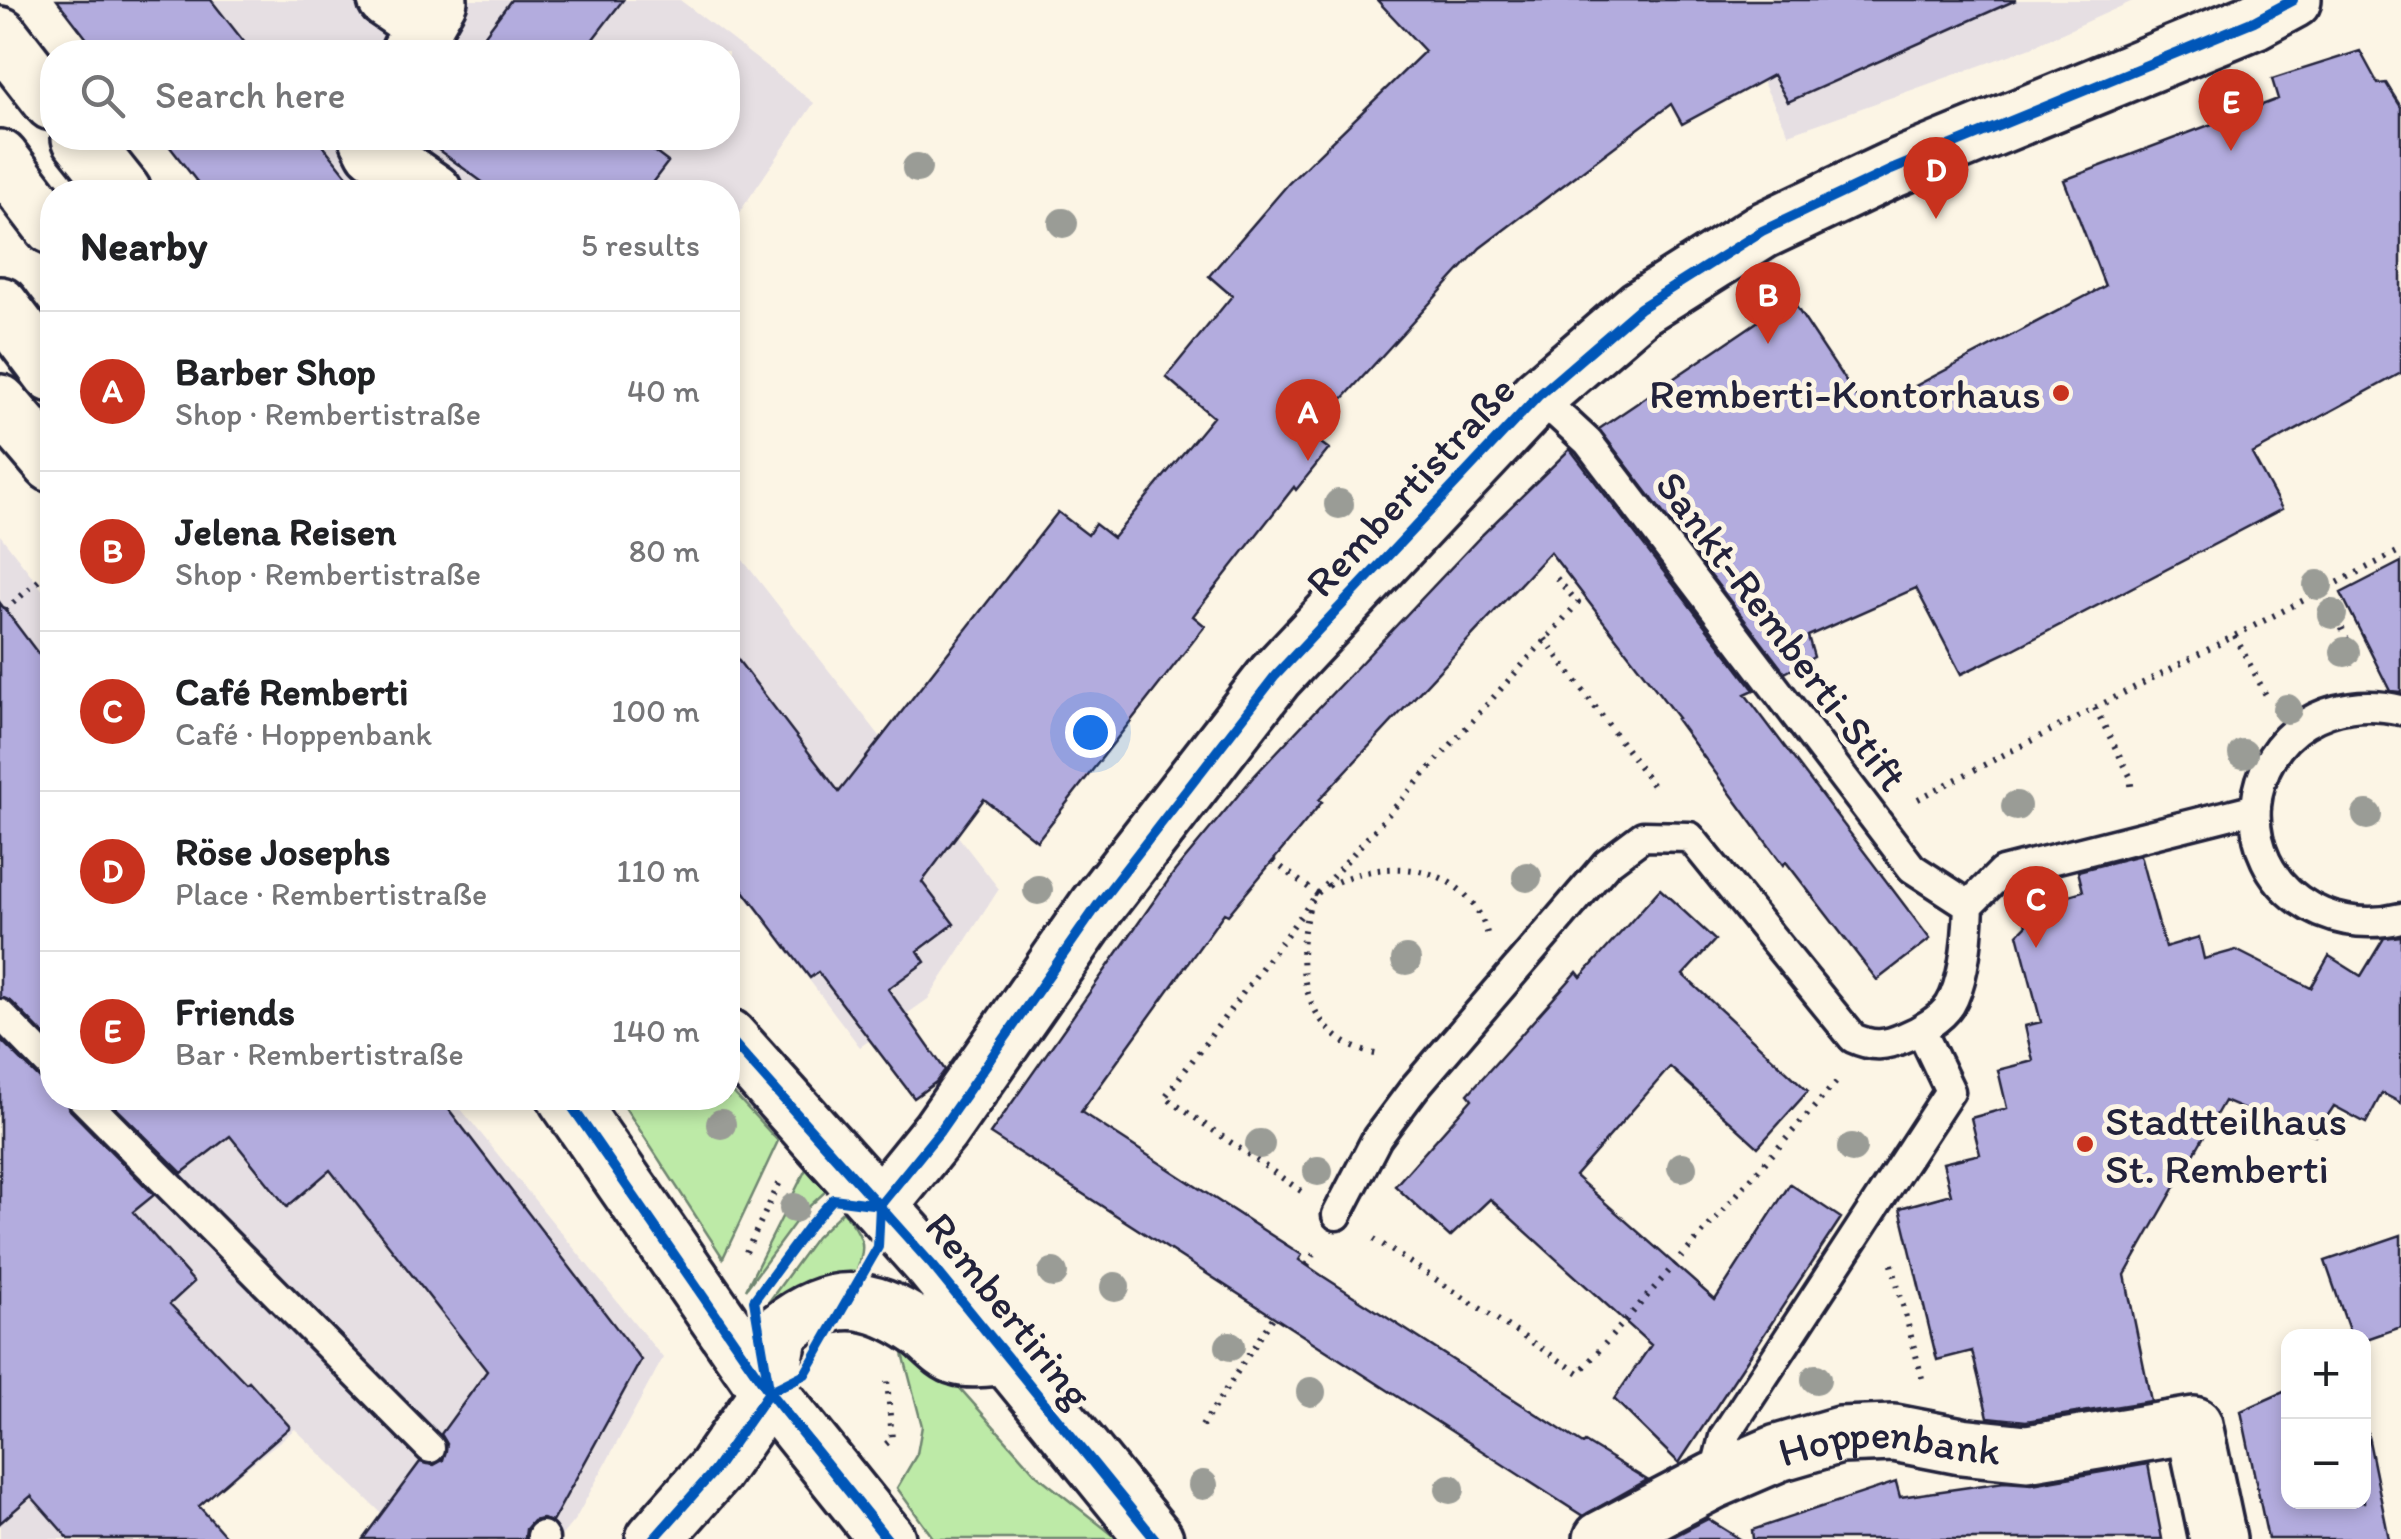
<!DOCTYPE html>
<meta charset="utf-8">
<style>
body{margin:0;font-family:Itim,sans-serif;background:#f6f6f6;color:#202124}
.controls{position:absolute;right:30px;bottom:30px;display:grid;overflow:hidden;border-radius:20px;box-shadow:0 5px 15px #0003}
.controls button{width:90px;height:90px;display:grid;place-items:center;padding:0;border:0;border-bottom:2px solid #e0e0e0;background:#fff;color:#202124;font:50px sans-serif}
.you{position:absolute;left:1090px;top:732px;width:35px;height:35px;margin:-25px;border:8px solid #fff;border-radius:50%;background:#1a73e8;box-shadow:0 0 0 15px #1a73e833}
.badge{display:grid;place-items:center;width:65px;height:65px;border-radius:50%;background:#c8321e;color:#fff;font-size:32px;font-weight:700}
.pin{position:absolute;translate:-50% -82px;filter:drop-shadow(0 2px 5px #0008)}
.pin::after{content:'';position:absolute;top:52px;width:35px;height:30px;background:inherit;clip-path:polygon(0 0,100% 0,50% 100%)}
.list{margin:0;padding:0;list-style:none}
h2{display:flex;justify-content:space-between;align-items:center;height:130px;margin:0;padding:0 40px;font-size:42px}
h2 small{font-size:32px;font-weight:400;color:#757577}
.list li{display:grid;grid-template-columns:65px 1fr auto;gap:30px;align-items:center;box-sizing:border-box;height:160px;padding:0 40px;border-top:2px solid #e0e0e0}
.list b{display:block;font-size:38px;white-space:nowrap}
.list p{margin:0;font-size:32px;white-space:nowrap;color:#757577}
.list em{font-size:32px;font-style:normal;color:#757577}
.icon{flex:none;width:55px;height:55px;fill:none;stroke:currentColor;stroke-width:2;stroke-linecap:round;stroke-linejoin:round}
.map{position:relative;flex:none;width:2401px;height:1539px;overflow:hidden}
.search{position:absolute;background:#fff;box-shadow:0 5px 15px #0003;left:40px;top:40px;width:700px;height:110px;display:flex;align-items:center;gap:25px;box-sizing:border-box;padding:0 35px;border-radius:40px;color:#757577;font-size:38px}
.panel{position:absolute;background:#fff;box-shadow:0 5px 15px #0003;left:40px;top:180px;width:700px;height:930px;border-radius:40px}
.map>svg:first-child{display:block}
.built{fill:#e6dfe3}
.green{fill:#bdeaa7;stroke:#708671;stroke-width:2.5}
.building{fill:#b3acde;stroke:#22223b;stroke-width:2.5}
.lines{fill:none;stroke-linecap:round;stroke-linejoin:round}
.lane-casing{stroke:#22223b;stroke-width:35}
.street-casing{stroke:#22223b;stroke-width:62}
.secondary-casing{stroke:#22223b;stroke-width:62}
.primary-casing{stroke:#22223b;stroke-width:62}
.highway-casing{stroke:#22223b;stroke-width:62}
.path{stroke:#22223b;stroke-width:6;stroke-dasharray:2.5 8;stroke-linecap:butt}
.lane{stroke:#fcf5e5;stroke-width:28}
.street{stroke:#fcf5e5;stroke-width:55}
.secondary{stroke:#fcf5e5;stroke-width:55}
.primary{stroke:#fcf5e5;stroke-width:55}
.highway{stroke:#fcf5e5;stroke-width:55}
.cycleway-casing{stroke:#fcf5e5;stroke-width:16}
.cycleway{stroke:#0057b8;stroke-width:10}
.tree{fill:#9a9c96}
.poi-dot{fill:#c8321e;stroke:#fcf5e5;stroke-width:4}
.labels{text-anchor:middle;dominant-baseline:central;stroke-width:10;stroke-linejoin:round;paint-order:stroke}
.poi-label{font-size:42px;fill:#22223b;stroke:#fcf5e5;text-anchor:end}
.street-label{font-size:42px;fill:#22223b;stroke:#fcf5e5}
</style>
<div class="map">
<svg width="2401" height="1539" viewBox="0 0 2401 1539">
<rect width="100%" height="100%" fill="#fcf5e5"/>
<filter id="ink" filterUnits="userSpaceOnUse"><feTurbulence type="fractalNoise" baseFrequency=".01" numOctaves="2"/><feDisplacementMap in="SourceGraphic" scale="20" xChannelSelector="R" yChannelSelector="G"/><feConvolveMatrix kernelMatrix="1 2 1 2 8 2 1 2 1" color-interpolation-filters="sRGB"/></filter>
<g filter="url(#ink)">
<path class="built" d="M 203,0 L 680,0 L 814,103 L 728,229 L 728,192 L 203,192 L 161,138 L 728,138 L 728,52 L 135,52 Z
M 1721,0 L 2135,0 L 2029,48 L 1789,134 Z
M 0,535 L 52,602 L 52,1098 L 452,1098 L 663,1358 L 576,1518 L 559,1539 L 408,1539 L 295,1429 L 200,1505 L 228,1539 L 0,1539 Z
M 728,541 L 999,889 L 928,999 L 860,1047 L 728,873 Z"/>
<path class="green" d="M 728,1087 L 778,1141 L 723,1258 L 619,1098 L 728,1098 Z
M 806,1169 L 826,1191 L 802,1213 L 746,1289 Z
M 843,1211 C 862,1236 869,1244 855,1274 L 792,1291 L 762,1311 L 816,1237 Z
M 898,1334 L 933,1358 L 1037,1475 L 1118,1539 L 934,1539 L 897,1488 L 917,1454 L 922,1426 Z"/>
<path class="building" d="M 57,0 L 211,0 L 252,52 L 97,52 Z
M 511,0 L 623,0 L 583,52 L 472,52 Z
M 1377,0 L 2016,0 L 1788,102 L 1773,75 L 1682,124 L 1671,104 L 1480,248 L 1310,435 L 1329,449 L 1296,490 L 1294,487 L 1193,616 L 1205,626 L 1037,841 L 984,799 L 922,882 L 954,924 L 918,951 L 925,962 L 888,989 L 945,1070 L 936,1082 L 914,1098 L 818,972 L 810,978 L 728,870 L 728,647 L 839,792 L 1058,512 L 1088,535 L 1095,524 L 1113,538 L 1213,417 L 1166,377 L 1232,296 L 1209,276 L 1289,183 L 1425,51 Z
M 2360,51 L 2378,84 L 2386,83 L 2401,107 L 2401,373 L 2252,454 L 2282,509 L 2012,650 L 1961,674 L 1916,588 L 1808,636 L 1814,657 L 1785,673 L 1599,429 L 1791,299 L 1866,412 L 2105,286 L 2064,180 L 2278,99 L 2272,79 Z
M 163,138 L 317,138 L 360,192 L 205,192 Z
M 422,138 L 636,138 L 668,162 L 645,192 L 496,192 Z
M 1570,449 L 1754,690 L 1745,694 L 1930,939 L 1877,980 L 1786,862 L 1783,865 L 1676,719 L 1678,718 L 1550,552 L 1319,800 L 1322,802 L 1257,880 L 1228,915 L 1224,913 L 1081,1112 L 1302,1255 L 1299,1260 L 1321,1275 L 1583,1444 L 1585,1442 L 1647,1480 L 1583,1516 L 990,1134 L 1175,871 L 1255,775 L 1482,535 Z
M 2401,562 L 2401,692 L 2390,691 L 2341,593 Z
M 0,603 L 52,672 L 52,1043 L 12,1002 L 0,997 Z
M 2140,855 L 2165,947 L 2199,937 L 2204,959 L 2236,950 L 2311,988 L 2329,956 L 2361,976 L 2384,938 L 2401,936 L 2401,1103 L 2382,1093 L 2366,1123 L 2334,1106 L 2315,1135 L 2298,1129 L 2292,1130 L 2224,1101 L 2125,1275 L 2151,1401 L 2026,1421 L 1988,1417 L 1972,1351 L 1937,1360 L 1900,1208 L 1951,1194 L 1943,1163 L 1980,1154 L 1971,1118 L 2007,1108 L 1998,1070 L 2033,1061 L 2025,1026 L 2041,1022 L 2018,934 L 2026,926 L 2021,909 L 2083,891 L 2078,871 Z
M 1660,889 L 1715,940 L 1683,975 L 1808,1091 L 1758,1147 L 1670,1067 L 1575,1176 L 1715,1300 L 1790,1184 L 1841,1218 L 1679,1463 L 1614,1399 L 1651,1345 L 1490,1199 L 1450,1237 L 1395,1186 L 1472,1099 L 1468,1094 L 1577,972 L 1581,977 Z
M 0,1039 L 40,1079 L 52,1084 L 52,1098 L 65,1098 L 70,1110 L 154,1195 L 133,1212 L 194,1282 L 170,1304 L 246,1383 L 249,1381 L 290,1427 L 199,1506 L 228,1539 L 69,1539 L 31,1496 L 0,1523 Z
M 106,1098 L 440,1098 L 641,1360 L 552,1522 L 542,1519 L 533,1521 L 526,1529 L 525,1539 L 363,1539 L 420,1462 L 434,1465 L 443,1460 L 447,1444 L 441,1434 L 487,1371 L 330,1170 L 287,1207 L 230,1136 L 182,1173 Z
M 2401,1235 L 2401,1327 L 2364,1340 L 2364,1336 L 2351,1336 L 2325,1261 Z
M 2288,1390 L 2288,1502 L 2364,1502 L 2364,1416 L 2389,1539 L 2268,1539 L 2241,1411 Z
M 2148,1464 L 2162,1539 L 1753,1539 L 1752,1530 L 1896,1482 L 1900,1497 L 2004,1482 L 2032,1484 Z
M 1708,1519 L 1740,1539 L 1669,1539 Z"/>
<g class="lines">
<defs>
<path id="lane" d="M 1538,396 L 1588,442 L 1912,868 L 1969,905
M 2401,710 C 2332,693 2263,731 2256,806 C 2250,888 2328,937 2401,918
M 0,1014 L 52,1067
M 82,1098 L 430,1448
M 1337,1215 L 1377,1138 L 1415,1087 L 1607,863 L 1643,836 L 1690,837 L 1853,1038 C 1873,1047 1885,1046 1905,1037 C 1920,1031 1941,1019 1950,1005 C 1965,980 1968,934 1969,905 L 2002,872 L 2256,808
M 1713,1481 L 1724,1437 L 1950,1091 L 1921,1030
M 542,1536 L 544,1539"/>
<g id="street">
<path d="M 386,0 L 424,26"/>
<path d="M 409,52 L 439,0"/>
<path d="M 368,138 L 374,150 L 434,192"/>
<path d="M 880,1205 L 940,1131 L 1097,906 L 1275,676 L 1538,396 L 1640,308 L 1762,231 L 1891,170 L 2254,21 L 2293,0"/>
<path d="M 654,1539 L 714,1471 L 769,1392 L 780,1331 C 830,1291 868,1293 921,1329 C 932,1337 945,1354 958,1357 C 971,1361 991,1357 1005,1357"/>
<path id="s1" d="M 1602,1539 L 1713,1481 L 1778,1453 L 1840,1435 L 1894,1433 L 1961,1446 L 2027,1453 L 2194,1425 L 2218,1539"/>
</g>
<path id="secondary" d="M 0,35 L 52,102
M 80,138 L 123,192
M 0,403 L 52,464"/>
<path id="primary" d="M 728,1037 L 933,1266 L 1155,1539
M 566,1098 L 769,1392 L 887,1539"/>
<path id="highway" d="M 0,158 L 52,226
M 0,305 L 52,374"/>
</defs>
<use href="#lane" class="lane-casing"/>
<use href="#street" class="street-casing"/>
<use href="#secondary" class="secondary-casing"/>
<use href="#primary" class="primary-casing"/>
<use href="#highway" class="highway-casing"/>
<path class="path" d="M 2324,590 L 2357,661
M 5,610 L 52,569
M 2235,636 L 2267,697
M 1545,639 L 1657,791
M 2095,708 L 2130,776 L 2132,793
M 1918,799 L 2401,550
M 1273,861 L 1317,894
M 1328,886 C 1384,856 1466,861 1487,933
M 1309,909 C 1290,970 1309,1046 1382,1055
M 1301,1191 L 1165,1097 L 1317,894 L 1578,603 L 1553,574
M 1374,1239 L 1579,1373 L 1839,1079
M 746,1252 L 780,1182
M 1892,1264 L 1922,1378
M 1307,1265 L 1316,1251
M 1202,1426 L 1274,1316
M 886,1444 L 892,1439 L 887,1380"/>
<use href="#lane" class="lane"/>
<use href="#street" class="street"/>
<use href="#secondary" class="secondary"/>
<use href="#primary" class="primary"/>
<use href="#highway" class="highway"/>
<defs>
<path id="cycleway" d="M 728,1037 L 933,1266 L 1155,1539
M 566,1098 L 769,1392 L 887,1539
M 880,1205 L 940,1131 L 1097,906 L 1275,676 L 1538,396 L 1640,308 L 1762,231 L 1891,170 L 2254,21 L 2293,0
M 768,1382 L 754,1300 L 809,1226 L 833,1199 L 880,1205
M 654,1539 L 714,1471 L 769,1392 L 805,1374 L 878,1247 L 880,1205"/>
</defs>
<use href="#cycleway" class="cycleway-casing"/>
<use href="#cycleway" class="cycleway"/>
</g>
<g class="tree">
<circle cx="917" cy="168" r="15"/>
<circle cx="1063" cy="223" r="15"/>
<circle cx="1339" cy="504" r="15"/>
<circle cx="2318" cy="585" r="15"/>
<circle cx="2332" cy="614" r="15"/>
<circle cx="2345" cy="652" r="15"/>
<circle cx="2287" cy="709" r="15"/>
<circle cx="2243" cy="754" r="15"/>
<circle cx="2016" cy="806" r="15"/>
<circle cx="2367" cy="815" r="15"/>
<circle cx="1527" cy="877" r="15"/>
<circle cx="1038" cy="890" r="15"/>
<circle cx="1406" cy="960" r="15"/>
<circle cx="721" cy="1124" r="15"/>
<circle cx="1260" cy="1144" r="15"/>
<circle cx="1852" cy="1148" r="15"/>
<circle cx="1682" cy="1167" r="15"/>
<circle cx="1318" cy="1171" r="15"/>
<circle cx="794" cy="1208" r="15"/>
<circle cx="1053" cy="1273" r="15"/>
<circle cx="1115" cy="1287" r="15"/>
<circle cx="1230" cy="1346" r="15"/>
<circle cx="1816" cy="1379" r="15"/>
<circle cx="1311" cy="1392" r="15"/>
<circle cx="1203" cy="1485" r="15"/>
<circle cx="1450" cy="1489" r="15"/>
</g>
</g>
<g class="poi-dot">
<circle cx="2061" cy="393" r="10"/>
<circle cx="2085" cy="1144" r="10"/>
</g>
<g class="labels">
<g class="poi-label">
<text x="2041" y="393">Remberti-Kontorhaus</text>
<text x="2105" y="1120" text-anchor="start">Stadtteilhaus<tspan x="2105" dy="48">St. Remberti</tspan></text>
</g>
<g class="street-label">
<text transform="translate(1410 486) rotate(-47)">Rembertistraße</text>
<text transform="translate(1782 631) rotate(53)">Sankt-Remberti-Stift</text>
<text transform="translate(1009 1310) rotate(51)">Rembertiring</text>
<text stroke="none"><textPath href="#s1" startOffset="310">Hoppenbank</textPath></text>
</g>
</g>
</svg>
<div class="controls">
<button>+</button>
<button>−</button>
</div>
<div class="you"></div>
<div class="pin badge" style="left:1308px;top:461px">A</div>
<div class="pin badge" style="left:1768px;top:344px">B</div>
<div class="pin badge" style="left:2036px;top:948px">C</div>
<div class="pin badge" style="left:1936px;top:219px">D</div>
<div class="pin badge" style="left:2231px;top:151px">E</div>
<div class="search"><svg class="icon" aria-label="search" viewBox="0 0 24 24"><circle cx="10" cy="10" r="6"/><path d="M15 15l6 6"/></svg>Search here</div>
<section class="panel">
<h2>Nearby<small>5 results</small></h2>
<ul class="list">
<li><span class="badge">A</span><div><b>Barber Shop</b><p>Shop · Rembertistraße</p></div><em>40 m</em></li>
<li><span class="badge">B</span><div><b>Jelena Reisen</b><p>Shop · Rembertistraße</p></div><em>80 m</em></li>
<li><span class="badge">C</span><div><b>Café Remberti</b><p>Café · Hoppenbank</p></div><em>100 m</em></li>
<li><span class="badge">D</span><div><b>Röse Josephs</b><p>Place · Rembertistraße</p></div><em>110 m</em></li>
<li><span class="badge">E</span><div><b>Friends</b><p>Bar · Rembertistraße</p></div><em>140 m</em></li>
</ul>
</section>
</div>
